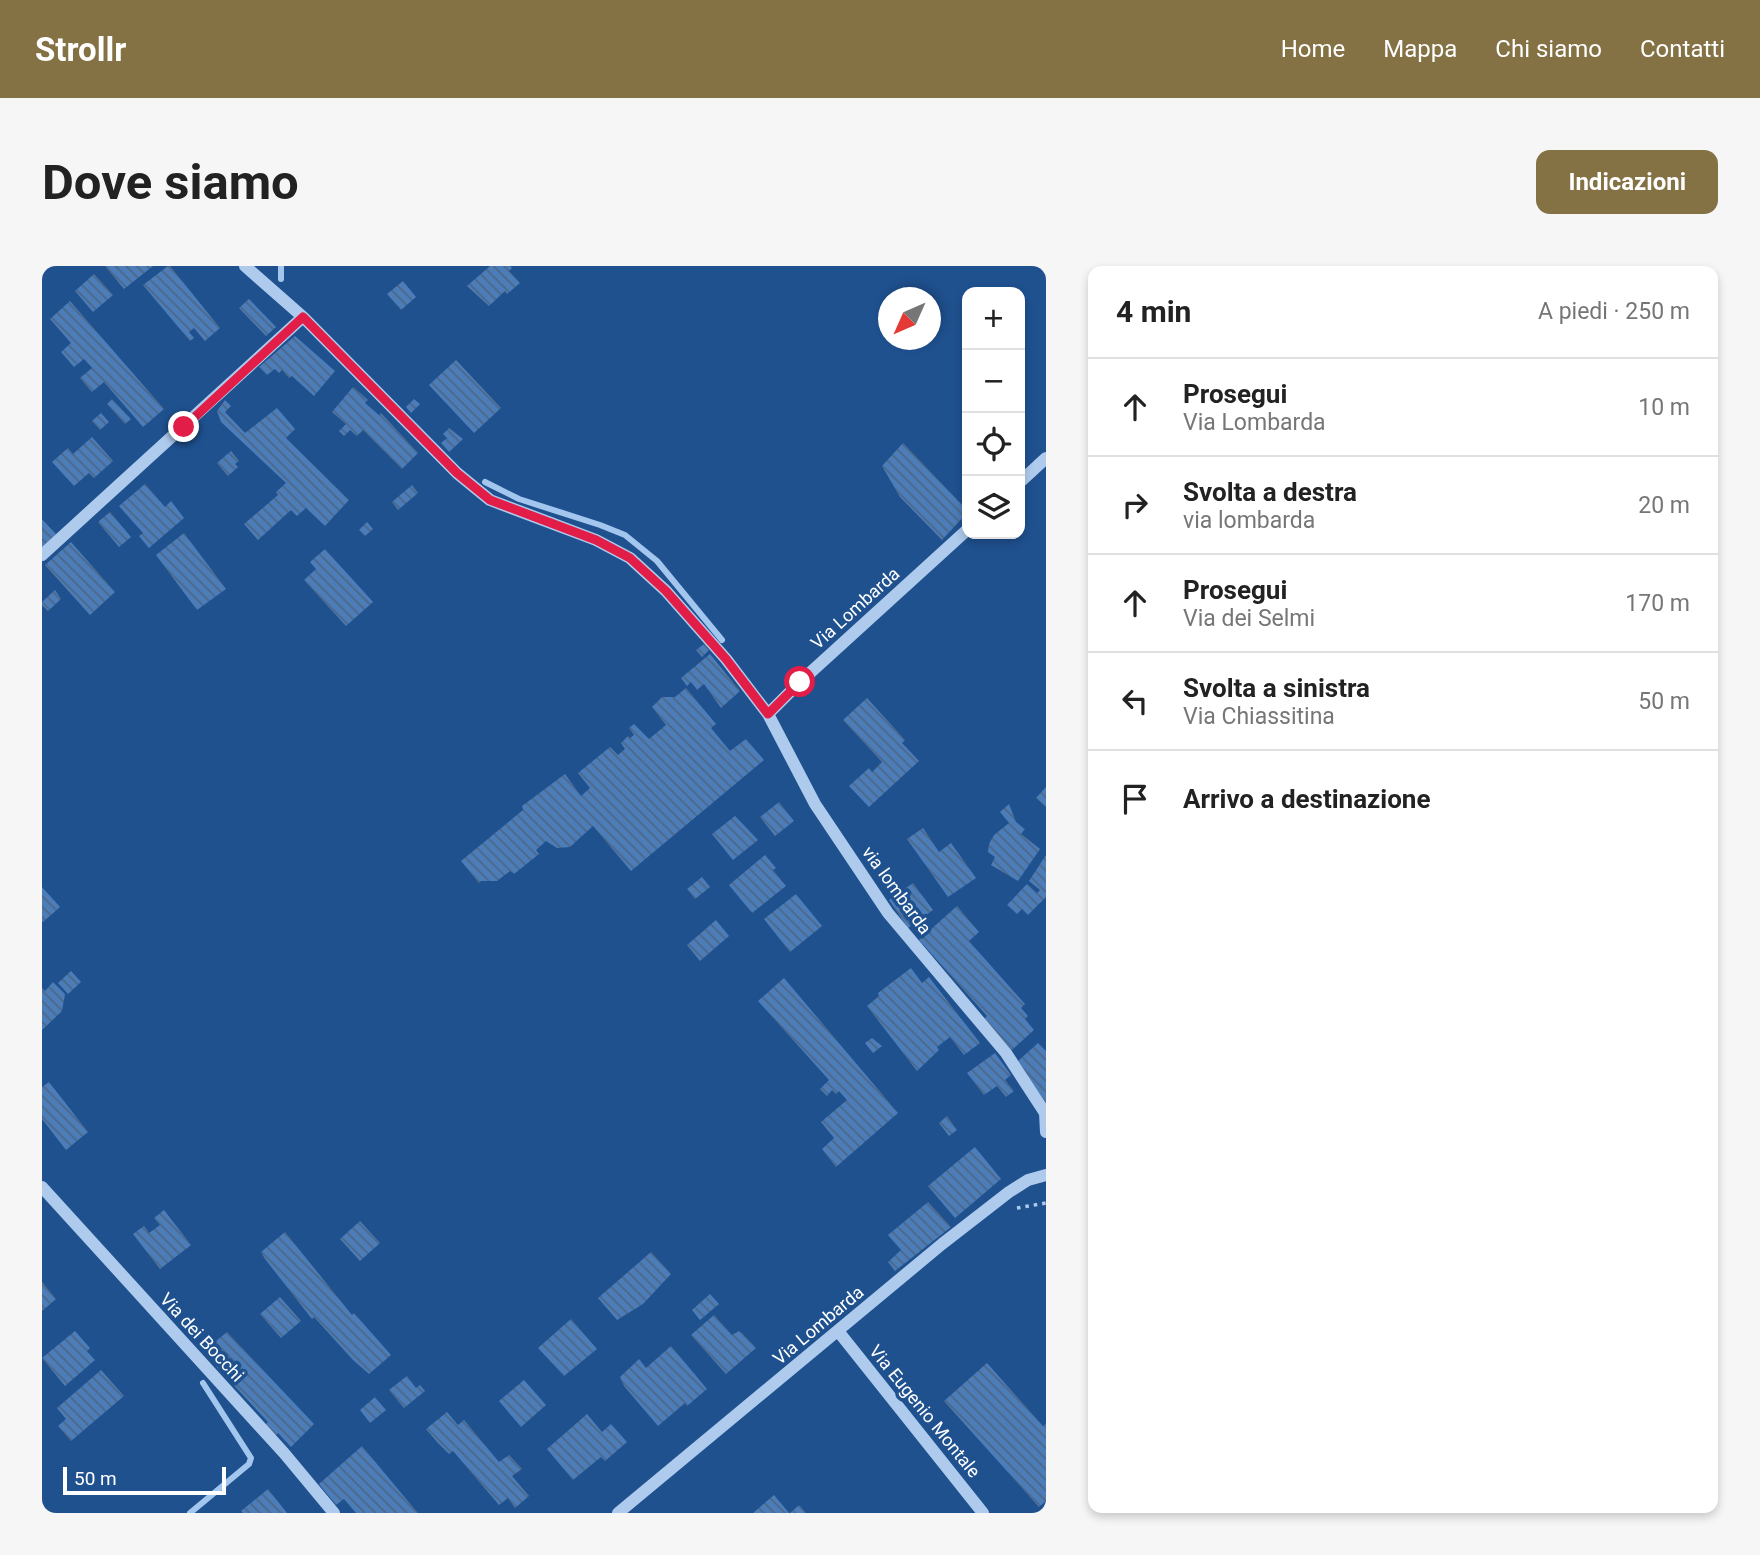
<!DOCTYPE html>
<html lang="it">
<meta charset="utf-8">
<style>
body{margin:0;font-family:Roboto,sans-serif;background:#f6f6f6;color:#222}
.controls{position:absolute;right:21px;top:21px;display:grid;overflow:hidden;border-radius:14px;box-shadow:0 4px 10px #0003}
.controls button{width:63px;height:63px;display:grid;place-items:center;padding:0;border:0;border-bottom:2px solid #e0e0e0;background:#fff;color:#222;font:35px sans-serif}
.compass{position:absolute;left:836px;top:21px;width:63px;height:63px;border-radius:50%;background:#fff;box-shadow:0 4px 10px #0003;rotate:225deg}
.scale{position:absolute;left:21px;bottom:18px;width:163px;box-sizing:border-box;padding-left:7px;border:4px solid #fff;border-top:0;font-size:19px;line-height:24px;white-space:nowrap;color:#fff;-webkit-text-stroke:5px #1f518f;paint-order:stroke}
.stop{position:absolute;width:21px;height:21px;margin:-16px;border:5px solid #e11d48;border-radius:50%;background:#fff}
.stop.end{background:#e11d48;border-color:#fff;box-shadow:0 2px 7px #0008}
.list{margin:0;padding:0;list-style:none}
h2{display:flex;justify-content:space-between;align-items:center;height:91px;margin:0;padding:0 28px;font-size:30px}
h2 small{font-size:23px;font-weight:400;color:#767676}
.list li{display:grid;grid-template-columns:46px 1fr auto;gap:21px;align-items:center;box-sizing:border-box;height:98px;padding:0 28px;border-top:2px solid #e0e0e0}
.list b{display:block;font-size:26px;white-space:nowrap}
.list p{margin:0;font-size:23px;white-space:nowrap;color:#767676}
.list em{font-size:23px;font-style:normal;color:#767676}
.icon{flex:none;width:38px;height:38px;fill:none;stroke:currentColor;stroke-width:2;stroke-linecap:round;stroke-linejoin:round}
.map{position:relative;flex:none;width:1004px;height:1247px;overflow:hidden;border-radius:14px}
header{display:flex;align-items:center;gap:42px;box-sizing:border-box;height:98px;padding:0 35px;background:#847144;color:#fff}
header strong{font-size:33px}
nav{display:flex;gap:38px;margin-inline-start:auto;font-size:24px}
.intro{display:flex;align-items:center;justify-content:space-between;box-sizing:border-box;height:168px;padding:0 42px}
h1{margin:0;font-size:49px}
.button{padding:18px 32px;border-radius:14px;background:#847144;color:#fff;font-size:24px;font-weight:700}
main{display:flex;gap:42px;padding:0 42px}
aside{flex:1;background:#fff;border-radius:14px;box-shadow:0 4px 10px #0003}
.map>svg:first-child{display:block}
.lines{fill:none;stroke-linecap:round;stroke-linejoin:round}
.stream{stroke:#a2c6ee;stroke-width:6}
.building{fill:url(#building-back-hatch)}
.path{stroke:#aecbed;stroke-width:3.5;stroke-dasharray:3.5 5;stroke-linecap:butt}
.minor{stroke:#aecbed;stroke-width:12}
.route{stroke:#e11d48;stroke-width:9}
.labels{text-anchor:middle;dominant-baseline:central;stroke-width:7;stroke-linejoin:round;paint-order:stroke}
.street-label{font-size:18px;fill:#fff;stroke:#1f518f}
</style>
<header>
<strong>Strollr</strong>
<nav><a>Home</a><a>Mappa</a><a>Chi siamo</a><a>Contatti</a></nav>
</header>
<div class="intro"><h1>Dove siamo</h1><a class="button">Indicazioni</a></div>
<main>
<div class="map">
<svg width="1004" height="1247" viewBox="0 0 1004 1247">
<defs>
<pattern id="building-back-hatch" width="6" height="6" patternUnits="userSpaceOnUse" patternTransform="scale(1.75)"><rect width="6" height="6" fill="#4c7db8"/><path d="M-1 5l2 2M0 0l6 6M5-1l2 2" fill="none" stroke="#4c6787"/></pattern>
</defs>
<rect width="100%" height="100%" fill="#1f518f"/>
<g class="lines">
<path class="stream" d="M 239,13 L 239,0
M 443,216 L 477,233 L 558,259 L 583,269 L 615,295 L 680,374
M 148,1247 L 207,1198 L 209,1192 L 161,1117"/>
</g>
<path class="building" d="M 63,0 L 111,0 L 82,23 Z
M 126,0 L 128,0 L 178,62 L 163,75 L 152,62 L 147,66 L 152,72 L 148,75 L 101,19 Z
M 448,0 L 468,0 L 470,2 L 467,5 L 478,17 L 465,28 L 463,25 L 447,40 L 425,20 Z
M 52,8 L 71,29 L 51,46 L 33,25 Z
M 361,15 L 374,31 L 359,44 L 345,28 Z
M 207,33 L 234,61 L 224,70 L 197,42 Z
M 28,35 L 122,143 L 101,161 L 62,116 L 50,126 L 38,112 L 50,102 L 42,93 L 32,101 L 19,86 L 29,77 L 8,53 Z
M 253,70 L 293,105 L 272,130 L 250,110 L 247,112 L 240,104 L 237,107 L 233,103 L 225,109 L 217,101 Z
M 414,94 L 459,142 L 432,167 L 387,119 Z
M 311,121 L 326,134 L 323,137 L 337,149 L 339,147 L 376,187 L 360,203 L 321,164 L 315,170 L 308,164 L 302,170 L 297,165 L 304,158 L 290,146 Z
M 70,133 L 89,153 L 83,158 L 65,138 Z
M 372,133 L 378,138 L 369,147 L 364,141 Z
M 183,134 L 189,140 L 183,146 L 203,167 L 235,142 L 253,163 L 244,172 L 307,234 L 283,260 L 264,242 L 255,250 L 249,244 L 216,274 L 202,258 L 236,229 L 234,226 L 244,217 L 179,156 L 175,145 Z
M 59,147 L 67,156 L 58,164 L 50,155 Z
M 407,162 L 421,173 L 407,186 L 399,177 L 405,172 L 401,168 Z
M 50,171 L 71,195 L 52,212 L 47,207 L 32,220 L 10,196 L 26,182 L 31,188 Z
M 861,177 L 925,244 L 925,247 L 900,274 L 858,231 L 840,200 Z
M 189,185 L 197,195 L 193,198 L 196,201 L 186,210 L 175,197 Z
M 103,218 L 123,241 L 129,235 L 142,252 L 107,282 L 97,270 L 101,267 L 77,240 Z
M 370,219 L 376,227 L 356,244 L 350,236 Z
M 68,246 L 89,271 L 77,281 L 56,256 Z
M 0,253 L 14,268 L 0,282 Z
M 325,256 L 331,263 L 323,270 L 317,264 Z
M 142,267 L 184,323 L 155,344 L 114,289 Z
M 29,276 L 73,326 L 48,349 L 3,299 Z
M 283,283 L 331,336 L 304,360 L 262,314 L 274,303 L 268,296 Z
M 13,324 L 19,333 L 6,345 L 0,339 L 0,336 Z
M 662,378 L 667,384 L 660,391 L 654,384 Z
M 668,388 L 698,425 L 679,442 L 662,418 L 655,424 L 649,416 L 645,420 L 639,412 Z
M 644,422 L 674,458 L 669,462 L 688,485 L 704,473 L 722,494 L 589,605 L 551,560 L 528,581 L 515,582 L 504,575 L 494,584 L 497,588 L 472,608 L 468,605 L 455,615 L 439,615 L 437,617 L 419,595 L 481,544 L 480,540 L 523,508 L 539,530 L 548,522 L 536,507 L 568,481 L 576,489 L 583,483 L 579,477 L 586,470 L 588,472 L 592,469 L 587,462 L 592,458 L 607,473 L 624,459 L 610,441 L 620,431 L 633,431 Z
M 825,432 L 863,474 L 860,477 L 877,495 L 827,541 L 807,520 L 827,502 L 830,506 L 840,496 L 801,454 Z
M 1004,521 L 1004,541 L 994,532 Z
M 737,536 L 752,555 L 733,570 L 718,551 Z
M 967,538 L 974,556 L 983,563 L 979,568 L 998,583 L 976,615 L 949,599 L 953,591 L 946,586 L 947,578 L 952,569 L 967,557 L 958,546 Z
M 693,550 L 716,574 L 691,594 L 670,568 Z
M 881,562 L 897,586 L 909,577 L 934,612 L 906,631 L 865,573 Z
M 723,589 L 734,602 L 731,604 L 744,620 L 710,647 L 687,619 Z
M 1004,589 L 1004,631 L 986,649 L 980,643 L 975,648 L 965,639 L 985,618 L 995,627 L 998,624 L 987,615 Z
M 660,611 L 668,621 L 653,633 L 645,623 Z
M 871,617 L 891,644 L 866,662 L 847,634 Z
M 0,621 L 18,641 L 1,656 L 0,655 Z
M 754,628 L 780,660 L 748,686 L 722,653 Z
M 915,640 L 937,666 L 927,675 L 983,738 L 979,742 L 986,750 L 983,753 L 992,764 L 970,784 L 942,753 L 945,750 L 877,674 Z
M 674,654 L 687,670 L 658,695 L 645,679 Z
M 869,702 L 880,717 L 887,711 L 938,777 L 922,789 L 908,771 L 895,781 L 897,784 L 875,805 L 825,740 L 837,730 L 836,727 Z
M 29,705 L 39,716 L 26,728 L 16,717 Z
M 742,712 L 856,847 L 794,901 L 780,883 L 792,872 L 779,856 L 805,834 L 797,825 L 794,828 L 790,824 L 785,830 L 778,823 L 787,814 L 716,735 Z
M 11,716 L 23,728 L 20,745 L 0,764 L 0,722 L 3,725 Z
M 830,772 L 840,780 L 831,787 L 823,777 Z
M 996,777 L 1004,785 L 1004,839 L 976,795 Z
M 953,787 L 969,809 L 963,814 L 972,825 L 964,831 L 955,820 L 942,829 L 925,807 Z
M 7,816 L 46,866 L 24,884 L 0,853 L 0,821 Z
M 905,850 L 915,864 L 907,870 L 897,857 Z
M 933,881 L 959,913 L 913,952 L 886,920 Z
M 886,936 L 909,961 L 853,1005 L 846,996 L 859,984 L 846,969 Z
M 122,944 L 149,979 L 118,1003 L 91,968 L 102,960 L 107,967 L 118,959 L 112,952 Z
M 318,955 L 338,977 L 318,995 L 298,973 Z
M 243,966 L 310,1049 L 312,1047 L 349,1089 L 327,1108 L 311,1094 L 272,1051 L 270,1053 L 223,993 L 219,986 Z
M 609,986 L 629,1008 L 601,1038 L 575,1054 L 556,1032 Z
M 0,1016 L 14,1033 L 0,1045 Z
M 668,1028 L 677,1038 L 658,1054 L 650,1044 Z
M 238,1031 L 259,1055 L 239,1072 L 218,1048 Z
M 672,1049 L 690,1069 L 697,1065 L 700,1067 L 714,1082 L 684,1108 L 649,1069 Z
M 529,1053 L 555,1083 L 522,1110 L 496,1082 Z
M 33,1065 L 48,1082 L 45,1085 L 53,1094 L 23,1120 L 0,1092 Z
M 185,1066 L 272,1158 L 249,1181 L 236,1167 L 233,1170 L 223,1159 L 226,1156 L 173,1099 L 163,1084 Z
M 629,1080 L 665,1123 L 645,1140 L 643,1137 L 616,1160 L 582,1120 L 578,1111 L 597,1093 L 604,1102 Z
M 945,1097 L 1001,1160 L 1004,1158 L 1004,1235 L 997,1241 L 902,1135 Z
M 59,1104 L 82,1130 L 29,1175 L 16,1160 L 24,1153 L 15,1142 Z
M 365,1110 L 374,1122 L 378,1119 L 383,1125 L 362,1142 L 347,1124 Z
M 482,1114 L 504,1139 L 479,1161 L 457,1135 Z
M 333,1131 L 344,1144 L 328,1157 L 318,1144 Z
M 405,1146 L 416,1159 L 422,1154 L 457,1196 L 467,1189 L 480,1203 L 470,1210 L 487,1230 L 473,1242 L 466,1232 L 457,1239 L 411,1185 L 407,1188 L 395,1176 L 384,1163 Z
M 545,1148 L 560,1166 L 569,1158 L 585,1176 L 563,1195 L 559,1191 L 531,1214 L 505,1183 Z
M 320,1180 L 370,1240 L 376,1247 L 314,1247 L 302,1233 L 294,1239 L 277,1218 Z
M 226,1223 L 245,1247 L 201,1247 L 199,1245 Z
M 732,1229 L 747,1247 L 711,1247 Z
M 757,1239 L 764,1247 L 748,1247 Z"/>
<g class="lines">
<path class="path" d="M 975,942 L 1004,937"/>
<path class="minor" d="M 203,0 L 261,51 L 415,207 L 448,234 L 554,274 L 588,292 L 624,325 L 684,393 L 726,448 L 773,538 L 846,647 L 964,787 L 1003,847 L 1004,866
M 978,216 L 1004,192
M 0,289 L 261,51
M 726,448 L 758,416 L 925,264
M 0,921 L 242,1187 L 292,1247
M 796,1065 L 941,1247
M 576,1247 L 900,978 L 967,926 L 986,914 L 1004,909"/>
</g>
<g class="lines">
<path class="route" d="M 142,161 L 261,51 L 415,207 L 448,234 L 554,274 L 588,292 L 624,325 L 684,393 L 726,448 L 758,416"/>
</g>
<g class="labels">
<g class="street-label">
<text transform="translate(813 342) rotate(-42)">Via Lombarda</text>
<text transform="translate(855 624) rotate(54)">via lombarda</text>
<text transform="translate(776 1059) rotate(-40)">Via Lombarda</text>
<text transform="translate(160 1071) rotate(47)">Via dei Bocchi</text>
<text transform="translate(883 1145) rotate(51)">Via Eugenio Montale</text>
</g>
</g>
</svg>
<div class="controls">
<button>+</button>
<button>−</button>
<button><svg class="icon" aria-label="locate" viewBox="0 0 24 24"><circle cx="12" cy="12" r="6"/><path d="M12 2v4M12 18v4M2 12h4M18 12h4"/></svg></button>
<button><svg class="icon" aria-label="layers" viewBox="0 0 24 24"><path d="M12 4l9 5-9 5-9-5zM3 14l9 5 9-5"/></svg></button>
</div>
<svg class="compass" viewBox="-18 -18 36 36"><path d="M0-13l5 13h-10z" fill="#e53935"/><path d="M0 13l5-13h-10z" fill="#767676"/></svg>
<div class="scale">50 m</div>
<div class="stop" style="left:758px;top:416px"></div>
<div class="stop end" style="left:142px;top:161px"></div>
</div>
<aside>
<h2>4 min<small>A piedi · 250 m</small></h2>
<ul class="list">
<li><svg class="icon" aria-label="ahead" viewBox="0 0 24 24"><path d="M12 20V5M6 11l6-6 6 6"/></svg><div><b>Prosegui</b><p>Via Lombarda</p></div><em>10 m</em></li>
<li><svg class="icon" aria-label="right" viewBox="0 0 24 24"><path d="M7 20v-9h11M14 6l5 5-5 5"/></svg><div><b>Svolta a destra</b><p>via lombarda</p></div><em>20 m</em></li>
<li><svg class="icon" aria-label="ahead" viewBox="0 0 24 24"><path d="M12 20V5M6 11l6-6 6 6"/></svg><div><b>Prosegui</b><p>Via dei Selmi</p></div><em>170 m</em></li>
<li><svg class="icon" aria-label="left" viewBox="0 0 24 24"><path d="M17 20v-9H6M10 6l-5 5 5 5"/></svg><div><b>Svolta a sinistra</b><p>Via Chiassitina</p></div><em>50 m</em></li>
<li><svg class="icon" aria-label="arrive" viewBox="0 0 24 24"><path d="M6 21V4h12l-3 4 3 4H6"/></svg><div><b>Arrivo a destinazione</b></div></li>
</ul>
</aside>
</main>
